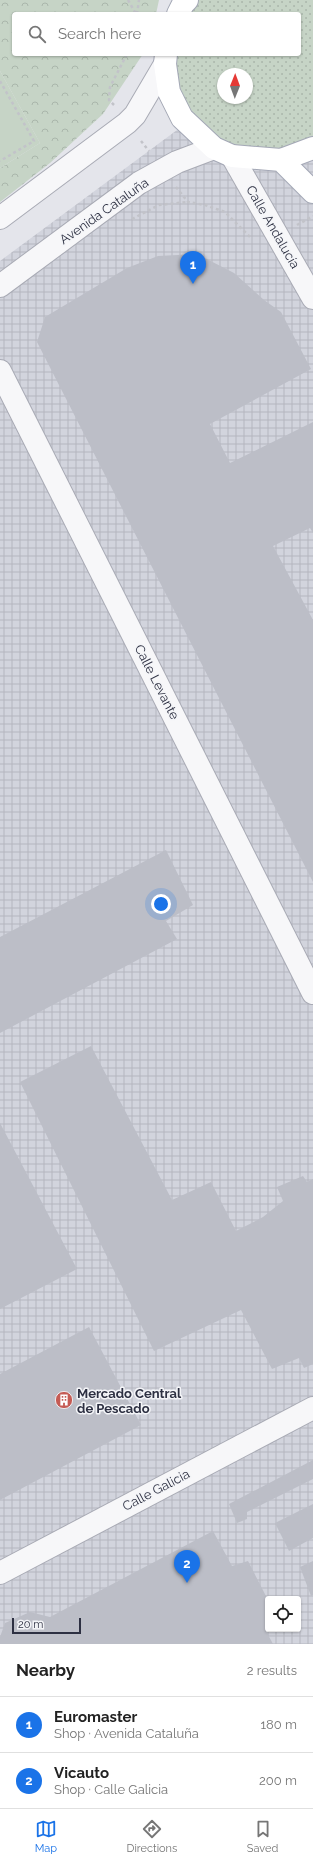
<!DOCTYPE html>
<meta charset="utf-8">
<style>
body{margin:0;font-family:Raleway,sans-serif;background:#f6f6f6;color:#222}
.controls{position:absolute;right:12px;bottom:12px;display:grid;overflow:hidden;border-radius:4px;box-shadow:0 1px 3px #0004}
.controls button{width:36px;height:36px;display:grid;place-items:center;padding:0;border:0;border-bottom:1px solid #e0e0e0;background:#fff;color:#222;font:20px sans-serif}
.compass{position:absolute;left:217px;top:68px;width:36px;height:36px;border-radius:50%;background:#fff;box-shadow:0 1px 3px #0004;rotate:1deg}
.scale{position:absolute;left:12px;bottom:10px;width:69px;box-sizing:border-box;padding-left:4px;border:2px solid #2d3042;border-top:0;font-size:11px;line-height:14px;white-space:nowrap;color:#2d3042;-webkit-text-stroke:3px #f4f5f8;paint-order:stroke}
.you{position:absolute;left:161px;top:904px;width:14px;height:14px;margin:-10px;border:3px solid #fff;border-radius:50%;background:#1a73e8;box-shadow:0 0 0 6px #1a73e833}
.badge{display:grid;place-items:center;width:26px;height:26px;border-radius:50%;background:#1a73e8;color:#fff;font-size:13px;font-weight:700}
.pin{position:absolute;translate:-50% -33px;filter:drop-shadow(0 1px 2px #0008)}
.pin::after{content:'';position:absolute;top:21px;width:14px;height:12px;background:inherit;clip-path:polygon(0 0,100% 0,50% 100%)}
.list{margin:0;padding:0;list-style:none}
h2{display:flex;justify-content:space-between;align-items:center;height:52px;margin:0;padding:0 16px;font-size:17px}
h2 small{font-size:13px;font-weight:400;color:#767676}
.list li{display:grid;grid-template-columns:26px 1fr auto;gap:12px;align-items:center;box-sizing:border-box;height:56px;padding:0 16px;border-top:1px solid #e0e0e0}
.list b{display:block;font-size:15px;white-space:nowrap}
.list p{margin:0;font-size:13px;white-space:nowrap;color:#767676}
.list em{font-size:13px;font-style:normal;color:#767676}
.icon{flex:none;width:22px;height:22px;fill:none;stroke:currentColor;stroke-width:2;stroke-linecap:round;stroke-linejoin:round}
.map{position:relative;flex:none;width:313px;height:1644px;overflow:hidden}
.search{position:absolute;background:#fff;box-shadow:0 1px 3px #0004;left:12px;right:12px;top:12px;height:44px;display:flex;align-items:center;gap:10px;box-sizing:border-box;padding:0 14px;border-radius:4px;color:#767676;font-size:15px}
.sheet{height:164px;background:#fff}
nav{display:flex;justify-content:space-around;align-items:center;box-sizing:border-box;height:56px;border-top:1px solid #e0e0e0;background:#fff;font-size:11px;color:#767676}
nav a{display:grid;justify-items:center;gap:2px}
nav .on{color:#1a73e8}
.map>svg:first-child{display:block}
.industrial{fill:url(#industrial-grid);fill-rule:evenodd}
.grass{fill:url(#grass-dots);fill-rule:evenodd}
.forest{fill:url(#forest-crowns)}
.garden{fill:#c6d4c6}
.building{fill:#bcbec7}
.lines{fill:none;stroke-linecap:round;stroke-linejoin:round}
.minor-casing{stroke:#a9abb5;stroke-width:24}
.major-casing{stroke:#a4a8b6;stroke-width:24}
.path{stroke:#c2c3c9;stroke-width:2.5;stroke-dasharray:3 3;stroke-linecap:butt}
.minor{stroke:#f7f7f9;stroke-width:22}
.major{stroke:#fff;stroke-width:22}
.labels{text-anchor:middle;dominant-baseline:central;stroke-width:3;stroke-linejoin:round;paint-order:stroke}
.street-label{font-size:13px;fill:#2d3042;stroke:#f4f5f8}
.poi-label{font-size:13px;font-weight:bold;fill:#2d3042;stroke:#f4f5f8;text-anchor:start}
</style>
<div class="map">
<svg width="313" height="1644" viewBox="0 0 313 1644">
<defs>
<pattern id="industrial-grid" width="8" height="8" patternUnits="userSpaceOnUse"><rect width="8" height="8" fill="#d2d4dd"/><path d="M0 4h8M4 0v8" fill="none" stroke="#b5b6bf"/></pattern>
<pattern id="grass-dots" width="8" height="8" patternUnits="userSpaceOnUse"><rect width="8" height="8" fill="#c6d4c6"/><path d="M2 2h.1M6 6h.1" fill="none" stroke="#aab6ab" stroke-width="1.8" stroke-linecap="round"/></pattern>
<pattern id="forest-crowns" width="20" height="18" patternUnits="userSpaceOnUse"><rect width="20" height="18" fill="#c6d4c6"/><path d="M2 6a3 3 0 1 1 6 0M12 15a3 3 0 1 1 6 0" fill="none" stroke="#aab6ab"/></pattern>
</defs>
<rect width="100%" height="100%" fill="#e4e5eb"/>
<path class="industrial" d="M 313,29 L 313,1644 L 0,1644 L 0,261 L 223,96 L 223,98 L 247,98 L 299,54 ZM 268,1599 L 298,1599 L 298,1629 L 268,1629 Z"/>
<path class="grass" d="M 187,0 L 313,0 L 313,148 L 232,156 L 182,118 L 166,54 L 299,54 L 299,14 L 178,14 ZM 223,74 L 247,74 L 247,98 L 223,98 Z"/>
<path class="forest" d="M 0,0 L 159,0 L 156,14 L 14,14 L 14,54 L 143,54 L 103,114 L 50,163 L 0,202 L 0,168 L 40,143 L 0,71 Z"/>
<path class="garden" d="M 0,71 L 40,143 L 0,168 Z"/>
<path class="building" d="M 197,254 L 234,273 L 264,300 L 281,312 L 311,369 L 210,424 L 230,463 L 313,422 L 313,533 L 310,528 L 273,546 L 313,620 L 313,882 L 37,342 L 45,317 L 127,268 L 158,256 Z
M 166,850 L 193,905 L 166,921 L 177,939 L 0,1033 L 0,937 Z
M 91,1046 L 172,1200 L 211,1182 L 236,1231 L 263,1217 L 283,1201 L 277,1187 L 303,1176 L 307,1182 L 313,1179 L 313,1364 L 304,1368 L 299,1358 L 272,1369 L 241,1310 L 154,1351 L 20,1082 Z
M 0,1123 L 77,1269 L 0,1309 Z
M 89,1327 L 141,1425 L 0,1500 L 0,1374 Z
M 313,1460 L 313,1479 L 247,1512 L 247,1519 L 237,1523 L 229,1504 Z
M 313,1504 L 313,1538 L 289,1551 L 275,1523 Z
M 213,1531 L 232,1566 L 248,1561 L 268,1600 L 268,1629 L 270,1629 L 266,1631 L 273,1644 L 0,1644 L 0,1637 L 5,1623 L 30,1612 L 50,1617 Z
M 313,1561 L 313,1595 L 311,1596 L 300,1567 Z"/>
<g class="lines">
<defs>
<path id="minor" d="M 232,156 L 313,298
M 0,218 L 127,123 L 135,115 L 165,64
M 0,286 L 139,183 L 177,162 L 214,148
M 0,371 L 313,993
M 0,1573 L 313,1408"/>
<path id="major" d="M 178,14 L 183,4 L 187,0
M 166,54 L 165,64 L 169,92 L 182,118 L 214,148 L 232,156 L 281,160 L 313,148
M 281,160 L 313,192"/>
</defs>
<use href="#minor" class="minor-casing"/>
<use href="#major" class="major-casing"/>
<path class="path" d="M 128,0 L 136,14
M 137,14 L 139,0
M 0,81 L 34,141 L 0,161
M 114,105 L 109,100 L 110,87 L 127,54
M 141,141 L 149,151
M 176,187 L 188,202 L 205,205 L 225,212 L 250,237
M 132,219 L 159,205 L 187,202
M 297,225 L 313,216"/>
<use href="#minor" class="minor"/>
<use href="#major" class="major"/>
</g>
<defs>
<symbol id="building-disc" viewBox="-11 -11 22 22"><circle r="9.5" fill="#c55b54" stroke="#f4f5f8"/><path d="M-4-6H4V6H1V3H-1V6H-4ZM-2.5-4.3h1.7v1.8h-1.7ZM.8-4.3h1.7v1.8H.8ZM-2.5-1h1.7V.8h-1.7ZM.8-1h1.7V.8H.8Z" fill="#fff"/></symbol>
</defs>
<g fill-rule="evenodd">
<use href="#building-disc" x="54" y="1390" width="20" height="20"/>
</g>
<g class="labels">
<g class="street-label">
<text transform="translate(104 211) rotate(-35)">Avenida Cataluña</text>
<text transform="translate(273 227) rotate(60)">Calle Andalucía</text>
<text transform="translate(157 682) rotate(63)">Calle Levante</text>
<text transform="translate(156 1490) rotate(-28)">Calle Galicia</text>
</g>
<g class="poi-label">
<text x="77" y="1393">Mercado Central<tspan x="77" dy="15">de Pescado</tspan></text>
</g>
</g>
</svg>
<div class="controls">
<button><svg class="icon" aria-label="locate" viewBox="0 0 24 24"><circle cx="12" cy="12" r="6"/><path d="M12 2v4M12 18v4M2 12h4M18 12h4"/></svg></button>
</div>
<svg class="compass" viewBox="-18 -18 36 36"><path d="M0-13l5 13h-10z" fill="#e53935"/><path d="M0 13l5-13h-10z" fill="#767676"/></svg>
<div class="scale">20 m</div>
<div class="you"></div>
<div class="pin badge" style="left:193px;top:284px">1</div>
<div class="pin badge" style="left:187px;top:1583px">2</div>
<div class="search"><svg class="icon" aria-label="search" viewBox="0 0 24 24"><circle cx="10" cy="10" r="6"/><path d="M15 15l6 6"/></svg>Search here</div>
</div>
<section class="sheet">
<h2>Nearby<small>2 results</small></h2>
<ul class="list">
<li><span class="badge">1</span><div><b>Euromaster</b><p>Shop · Avenida Cataluña</p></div><em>180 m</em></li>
<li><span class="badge">2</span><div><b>Vicauto</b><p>Shop · Calle Galicia</p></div><em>200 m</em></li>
</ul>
</section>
<nav>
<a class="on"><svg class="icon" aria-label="map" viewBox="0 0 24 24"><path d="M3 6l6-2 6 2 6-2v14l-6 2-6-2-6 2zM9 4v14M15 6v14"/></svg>Map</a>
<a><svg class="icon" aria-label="directions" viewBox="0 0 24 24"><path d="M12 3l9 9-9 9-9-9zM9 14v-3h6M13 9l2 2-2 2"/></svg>Directions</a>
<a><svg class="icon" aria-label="saved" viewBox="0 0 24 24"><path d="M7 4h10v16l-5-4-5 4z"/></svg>Saved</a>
</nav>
